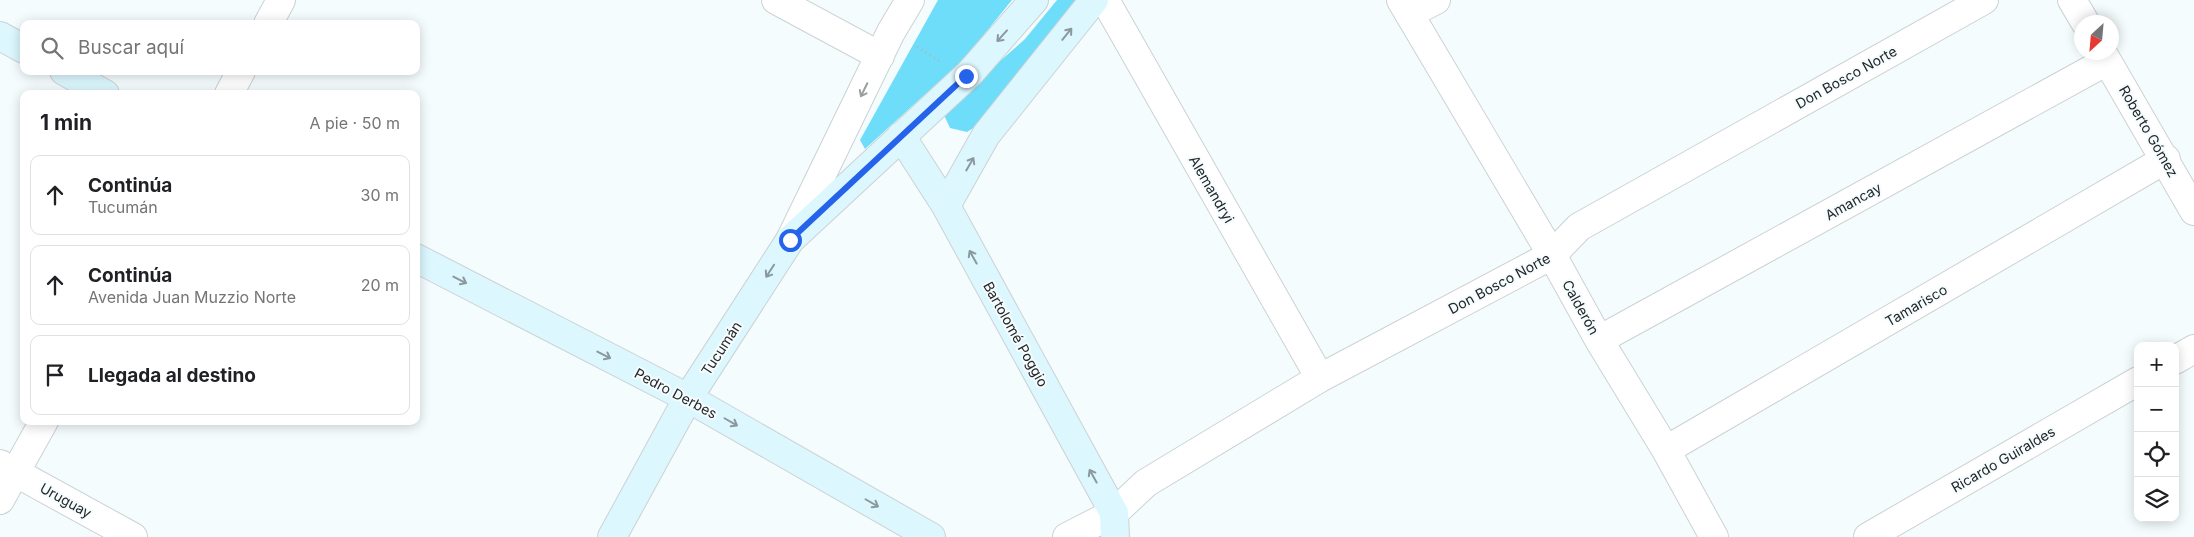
<!DOCTYPE html>
<html lang="es">
<meta charset="utf-8">
<style>
body{margin:0;font-family:Inter,sans-serif;background:#f6f6f6;color:#202124}
.controls{position:absolute;right:15px;bottom:15px;display:grid;overflow:hidden;border-radius:10px;box-shadow:0 2px 12px #0003}
.controls button{width:45px;height:45px;display:grid;place-items:center;padding:0;border:0;border-bottom:1px solid #e0e0e0;background:#fff;color:#202124;font:25px sans-serif}
.compass{position:absolute;left:2074px;top:15px;width:45px;height:45px;border-radius:50%;background:#fff;box-shadow:0 2px 12px #0003;rotate:206deg}
.stop{position:absolute;width:15px;height:15px;margin:-11px;border:4px solid #2563eb;border-radius:50%;background:#fff}
.stop.end{background:#2563eb;border-color:#fff;box-shadow:0 1px 5px #0008}
.list{margin:0;padding:0;list-style:none}
h2{display:flex;justify-content:space-between;align-items:center;height:65px;margin:0;padding:0 20px;font-size:21px}
h2 small{font-size:16px;font-weight:400;color:#757577}
.list li{display:grid;grid-template-columns:32px 1fr auto;gap:15px;align-items:center;box-sizing:border-box;height:80px;margin:0 10px 10px;padding:0 10px;border:1px solid #e0e0e0;border-radius:10px}
.list b{display:block;font-size:19px;white-space:nowrap}
.list p{margin:0;font-size:16px;white-space:nowrap;color:#757577}
.list em{font-size:16px;font-style:normal;color:#757577}
.icon{flex:none;width:28px;height:28px;fill:none;stroke:currentColor;stroke-width:2;stroke-linecap:round;stroke-linejoin:round}
.map{position:relative;flex:none;width:2194px;height:537px;overflow:hidden}
.search{position:absolute;background:#fff;box-shadow:0 2px 12px #0003;left:20px;top:20px;width:400px;height:55px;display:flex;align-items:center;gap:12px;box-sizing:border-box;padding:0 18px;border-radius:10px;color:#757577;font-size:19px}
.panel{position:absolute;background:#fff;box-shadow:0 2px 12px #0003;left:20px;top:90px;width:400px;height:335px;border-radius:10px}
.map>svg:first-child{display:block}
.green{fill:#6eddfa}
.lines{fill:none;stroke-linecap:round;stroke-linejoin:round}
.street-casing{stroke:#ccd2d4;stroke-width:30}
.secondary-casing{stroke:#ccd2d4;stroke-width:30}
.path{stroke:#b0b6b7;stroke-width:3;stroke-dasharray:1 4;stroke-linecap:butt}
.street{stroke:#fff;stroke-width:28}
.secondary{stroke:#dcf7fe;stroke-width:28}
.oneway{stroke:#89999d}
.oneway2{stroke:#9c9d9e}
.route{stroke:#2563eb;stroke-width:6}
.labels{text-anchor:middle;dominant-baseline:central;stroke-width:4;stroke-linejoin:round;paint-order:stroke}
.street-label{font-size:14px;fill:#242627;stroke:#f5fcfe}
</style>
<div class="map">
<svg width="2194" height="537" viewBox="0 0 2194 537">
<rect width="100%" height="100%" fill="#f5fcfe"/>
<path class="green" d="M 938,0 L 1012,0 L 965,58 L 865,149 L 860,140 Z
M 1057,0 L 1076,0 L 975,127 L 967,132 L 950,128 L 944,115 L 948,107 L 1025,39 Z"/>
<g class="lines">
<defs>
<path id="street" d="M 776,0 L 880,56
M 1105,0 L 1320,378
M 1401,0 L 1552,255 L 1599,340 L 1666,450 L 1714,537
M 2072,0 L 2085,22
M 1409,14 L 1436,0
M 268,24 L 281,0
M 2102,52 L 2194,211
M 229,94 L 241,71
M 790,240 L 891,32 L 910,0
M 1599,340 L 2107,61
M 2175,360 L 2194,349
M 1666,450 L 2166,159
M 0,464 L 133,537
M 0,500 L 44,421
M 1067,537 L 1114,513 L 1146,483 L 1320,378 L 1552,255 L 1579,227 L 1984,0
M 1868,537 L 2138,381"/>
<path id="secondary" d="M 0,36 L 24,49
M 64,71 L 105,94
M 901,136 L 946,206 L 1114,513 L 1115,537
M 946,206 L 986,135 L 1094,0
M 416,258 L 688,398 L 931,537
M 612,537 L 688,398 L 790,240 L 970,73 L 1034,0"/>
</defs>
<use href="#street" class="street-casing"/>
<use href="#secondary" class="secondary-casing"/>
<path class="path" d="M 917,47 L 939,61"/>
<use href="#street" class="street"/>
<use href="#secondary" class="secondary"/>
</g>
<defs><path id="oneway-shaft" d="M-6 0H5M1.5-3L5.5 0L1.5 3" fill="none" stroke-width="1.6" stroke-linecap="round" stroke-linejoin="round" transform="scale(1.25)"/></defs>
<g class="oneway">
<use href="#oneway-shaft" transform="translate(1067 34) rotate(-51)"/>
<use href="#oneway-shaft" transform="translate(1002 36) rotate(132)"/>
<use href="#oneway-shaft" transform="translate(970 164) rotate(-60)"/>
<use href="#oneway-shaft" transform="translate(973 257) rotate(-119)"/>
<use href="#oneway-shaft" transform="translate(770 271) rotate(123)"/>
<use href="#oneway-shaft" transform="translate(460 280) rotate(27)"/>
<use href="#oneway-shaft" transform="translate(604 355) rotate(27)"/>
<use href="#oneway-shaft" transform="translate(731 422) rotate(30)"/>
<use href="#oneway-shaft" transform="translate(1093 476) rotate(-119)"/>
<use href="#oneway-shaft" transform="translate(872 503) rotate(30)"/>
</g>
<use class="oneway2" href="#oneway-shaft" transform="translate(864 90) rotate(116)"/>
<g class="lines">
<path class="route" d="M 790,240 L 966,76"/>
</g>
<g class="labels">
<g class="street-label">
<text transform="translate(1846 77) rotate(-29)">Don Bosco Norte</text>
<text transform="translate(2149 131) rotate(60)">Roberto Gómez</text>
<text transform="translate(1212 189) rotate(60)">Alemandryi</text>
<text transform="translate(1853 201) rotate(-29)">Amancay</text>
<text transform="translate(1499 283) rotate(-28)">Don Bosco Norte</text>
<text transform="translate(1916 305) rotate(-30)">Tamarisco</text>
<text transform="translate(1581 307) rotate(61)">Calderón</text>
<text transform="translate(1016 334) rotate(61)">Bartolomé Poggio</text>
<text transform="translate(721 348) rotate(-57)">Tucumán</text>
<text transform="translate(676 393) rotate(28)">Pedro Derbes</text>
<text transform="translate(2003 459) rotate(-30)">Ricardo Guiraldes</text>
<text transform="translate(66 500) rotate(29)">Uruguay</text>
</g>
</g>
</svg>
<div class="controls">
<button>+</button>
<button>−</button>
<button><svg class="icon" aria-label="locate" viewBox="0 0 24 24"><circle cx="12" cy="12" r="6"/><path d="M12 2v4M12 18v4M2 12h4M18 12h4"/></svg></button>
<button><svg class="icon" aria-label="layers" viewBox="0 0 24 24"><path d="M12 4l9 5-9 5-9-5zM3 14l9 5 9-5"/></svg></button>
</div>
<svg class="compass" viewBox="-18 -18 36 36"><path d="M0-13l5 13h-10z" fill="#e53935"/><path d="M0 13l5-13h-10z" fill="#757577"/></svg>
<div class="stop" style="left:790px;top:240px"></div>
<div class="stop end" style="left:966px;top:76px"></div>
<div class="search"><svg class="icon" aria-label="search" viewBox="0 0 24 24"><circle cx="10" cy="10" r="6"/><path d="M15 15l6 6"/></svg>Buscar aquí</div>
<section class="panel">
<h2>1 min<small>A pie · 50 m</small></h2>
<ul class="list">
<li><svg class="icon" aria-label="ahead" viewBox="0 0 24 24"><path d="M12 20V5M6 11l6-6 6 6"/></svg><div><b>Continúa</b><p>Tucumán</p></div><em>30 m</em></li>
<li><svg class="icon" aria-label="ahead" viewBox="0 0 24 24"><path d="M12 20V5M6 11l6-6 6 6"/></svg><div><b>Continúa</b><p>Avenida Juan Muzzio Norte</p></div><em>20 m</em></li>
<li><svg class="icon" aria-label="arrive" viewBox="0 0 24 24"><path d="M6 21V4h12l-3 4 3 4H6"/></svg><div><b>Llegada al destino</b></div></li>
</ul>
</section>
</div>
